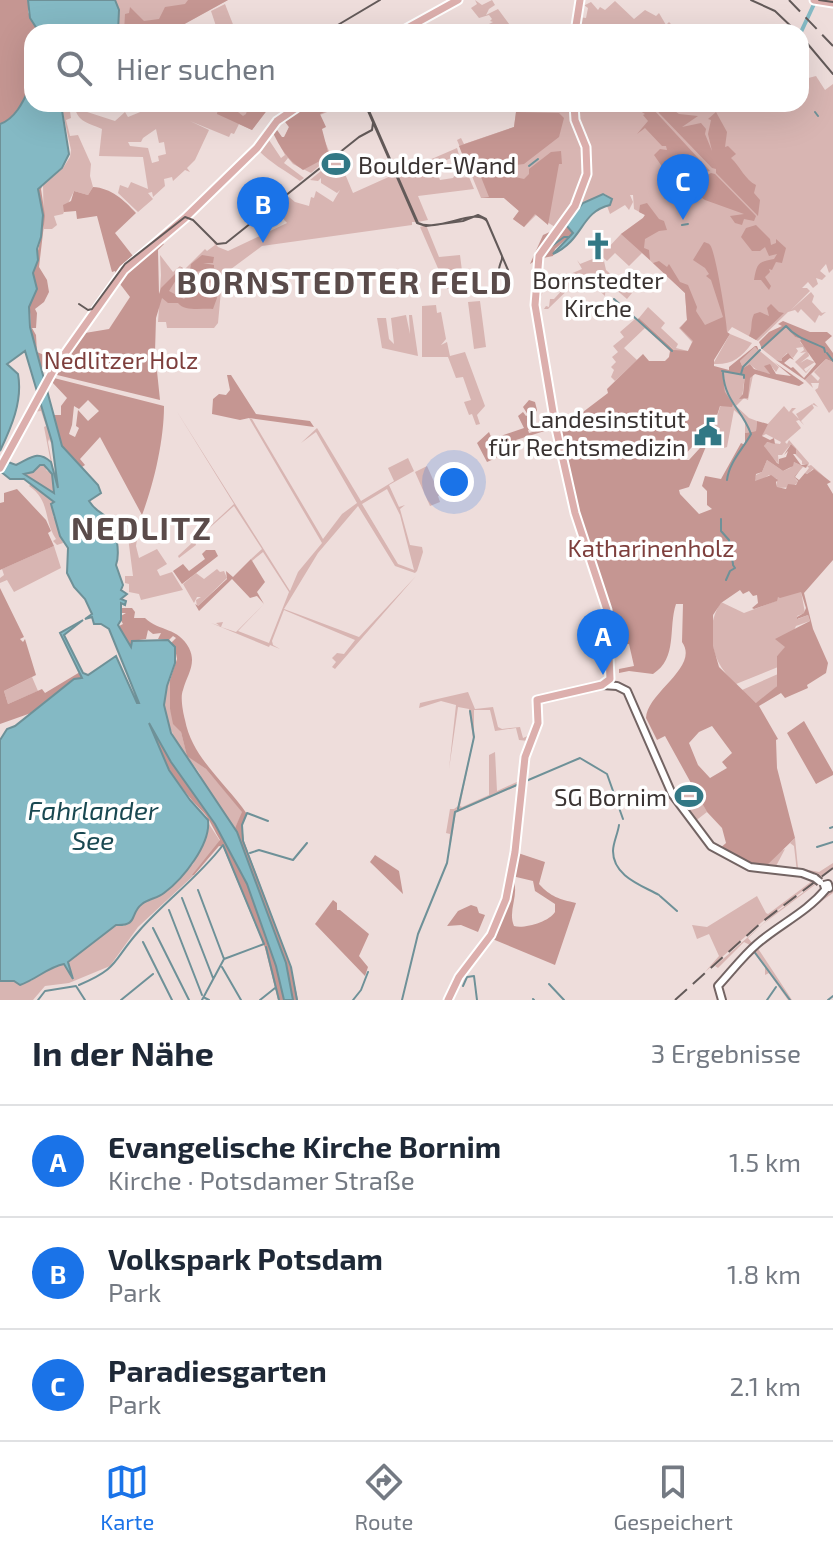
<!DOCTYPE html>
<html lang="de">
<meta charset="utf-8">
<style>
body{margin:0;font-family:"Exo 2",sans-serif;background:#f6f6f7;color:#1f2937}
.you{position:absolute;left:454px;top:482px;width:28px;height:28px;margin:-20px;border:6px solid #fff;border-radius:50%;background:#1a73e8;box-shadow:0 0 0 12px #1a73e833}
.badge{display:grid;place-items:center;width:52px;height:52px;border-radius:50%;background:#1a73e8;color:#fff;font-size:26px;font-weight:700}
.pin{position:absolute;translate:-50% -66px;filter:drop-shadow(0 2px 4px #0008)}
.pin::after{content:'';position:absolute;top:42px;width:28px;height:24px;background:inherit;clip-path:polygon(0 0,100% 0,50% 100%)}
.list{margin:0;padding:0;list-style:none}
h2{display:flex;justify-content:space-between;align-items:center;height:104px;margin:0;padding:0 32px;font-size:34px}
h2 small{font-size:26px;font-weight:400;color:#747a83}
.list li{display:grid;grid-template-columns:52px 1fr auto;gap:24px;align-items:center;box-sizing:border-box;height:112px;padding:0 32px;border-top:2px solid #e0e1e3}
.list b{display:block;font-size:30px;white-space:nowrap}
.list p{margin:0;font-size:26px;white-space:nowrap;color:#747a83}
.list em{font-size:26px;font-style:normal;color:#747a83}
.icon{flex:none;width:44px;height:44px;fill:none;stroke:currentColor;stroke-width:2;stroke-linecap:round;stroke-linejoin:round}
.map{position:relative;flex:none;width:833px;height:1000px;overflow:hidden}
.search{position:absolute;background:#fff;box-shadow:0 8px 32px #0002;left:24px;right:24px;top:24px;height:88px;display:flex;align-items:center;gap:20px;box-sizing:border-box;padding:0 28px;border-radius:24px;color:#747a83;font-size:30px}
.sheet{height:440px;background:#fff}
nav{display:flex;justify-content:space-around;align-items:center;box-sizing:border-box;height:112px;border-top:2px solid #e0e1e3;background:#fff;font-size:22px;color:#747a83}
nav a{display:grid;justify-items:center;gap:4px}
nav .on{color:#1a73e8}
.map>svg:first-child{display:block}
.green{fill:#d8b5b2;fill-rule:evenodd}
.forest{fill:#c59692;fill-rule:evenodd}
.water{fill:#84b9c4;stroke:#6e9198;stroke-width:2;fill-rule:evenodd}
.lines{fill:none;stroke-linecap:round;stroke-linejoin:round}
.stream{stroke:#6e9198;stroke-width:2}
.canal{stroke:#84b9c4;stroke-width:4}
.secondary-casing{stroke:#736463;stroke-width:10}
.primary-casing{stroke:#fff;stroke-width:11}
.secondary{stroke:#fff;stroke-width:6}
.primary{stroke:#dcafad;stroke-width:7}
.tram{stroke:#635a59;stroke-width:2}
.rail{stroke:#635a59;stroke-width:2;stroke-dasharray:16 8;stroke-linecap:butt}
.secondary-bridge-casing{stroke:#736463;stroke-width:10;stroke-linecap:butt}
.secondary-bridge{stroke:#fff;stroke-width:6}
.labels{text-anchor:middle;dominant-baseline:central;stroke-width:7;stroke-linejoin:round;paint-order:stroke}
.poi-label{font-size:24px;fill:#3a3332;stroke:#fff;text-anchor:end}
.park-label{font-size:24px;fill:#7e3f3d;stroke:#fff}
.water-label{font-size:26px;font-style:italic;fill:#194851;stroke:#fff}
.district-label{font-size:32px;font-weight:bold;letter-spacing:2px;fill:#5a4b4a;stroke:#fff}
</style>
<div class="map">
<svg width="833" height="1000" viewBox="0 0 833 1000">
<rect width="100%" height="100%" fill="#eedddb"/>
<path class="green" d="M 115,0 L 228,0 L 170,32 L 118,32 L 119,10 Z
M 475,0 L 482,5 L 492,0 L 495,5 L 489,9 L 486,15 L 498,9 L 515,32 L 508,24 L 504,30 L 502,27 L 501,32 L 497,32 L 499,29 L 495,24 L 490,27 L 489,24 L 493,22 L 490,21 L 492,19 L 489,15 L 479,18 L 471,8 L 477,4 Z
M 615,1 L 634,19 L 645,10 L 656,16 L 659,13 L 666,25 L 669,22 L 679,32 L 577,32 L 579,17 L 586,18 L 588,8 L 581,3 L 585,5 L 591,2 L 598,10 L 600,7 L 605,10 Z
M 225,4 L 236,32 L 218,32 L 211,11 Z
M 816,76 L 825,90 L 833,84 L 833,269 L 829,273 L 826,264 L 820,271 L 826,276 L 822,280 L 816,278 L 818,284 L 813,288 L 808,282 L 802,288 L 807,288 L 810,291 L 791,310 L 811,292 L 814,296 L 812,302 L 822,313 L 826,312 L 821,316 L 819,315 L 815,323 L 801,309 L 798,313 L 795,310 L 788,312 L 758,341 L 732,327 L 715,348 L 681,356 L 639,318 L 648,307 L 665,323 L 661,328 L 678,344 L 676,348 L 688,351 L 692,342 L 679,328 L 687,320 L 685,293 L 642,253 L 629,266 L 615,253 L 607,261 L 592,248 L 598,241 L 607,249 L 621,234 L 643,218 L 645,215 L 634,209 L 633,195 L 630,195 L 633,202 L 629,210 L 625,205 L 610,214 L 607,206 L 612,199 L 605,194 L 583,203 L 566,225 L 576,203 L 555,227 L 536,215 L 524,227 L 513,219 L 519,211 L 504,198 L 481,198 L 457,140 L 461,138 L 464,144 L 514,127 L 516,112 L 524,111 L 524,104 L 801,104 L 801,80 Z
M 61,104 L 69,104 L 71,118 L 66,120 L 70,136 L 78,135 L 91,164 L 90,176 L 93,187 L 88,195 L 74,191 L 63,214 L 54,216 L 57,225 L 52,229 L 44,229 L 43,185 L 63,168 L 70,157 L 71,150 Z
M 73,104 L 81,110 L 115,121 L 125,112 L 128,117 L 155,106 L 157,108 L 162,106 L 164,112 L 163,104 L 181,104 L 182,110 L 197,108 L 197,104 L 272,104 L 252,130 L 239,124 L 234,134 L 231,133 L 229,137 L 190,121 L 209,130 L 195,160 L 187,168 L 190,172 L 185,170 L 173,181 L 172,177 L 164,179 L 165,186 L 153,197 L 152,192 L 148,193 L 153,199 L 138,212 L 118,193 L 120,185 L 128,188 L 131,182 L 148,189 L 143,157 L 99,156 L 102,129 C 83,121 79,122 73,104 ZM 156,129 L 159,143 L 164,142 L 166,154 L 158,156 L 159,161 L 152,163 L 148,148 L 130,146 L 128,142 L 141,142 L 143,138 Z
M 305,104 L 346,104 L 320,115 L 322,134 L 331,156 L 311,173 L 293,164 L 288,158 L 284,163 L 304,178 L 300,181 C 284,170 271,163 259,151 L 267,137 L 281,158 L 285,155 L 281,147 L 289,127 L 283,119 Z
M 457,148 L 459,155 L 434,165 L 440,180 L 453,178 L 455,175 L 457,178 L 469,177 L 474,189 L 418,196 L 428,220 L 418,222 L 397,174 Z
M 338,157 L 353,193 L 393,175 L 397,178 L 416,222 L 412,222 L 412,225 L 262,246 L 223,275 L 223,278 L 225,275 L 222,280 L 218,323 L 214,328 L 167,328 L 166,322 L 158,322 L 161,275 L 160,255 L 173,272 L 180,266 L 184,270 L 205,249 L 207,251 L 215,245 L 212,239 L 218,247 L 228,251 L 287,223 L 274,209 L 285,200 L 288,201 L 286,199 L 289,197 L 295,202 L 309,206 L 311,197 L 314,198 L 316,191 L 333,202 L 340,190 L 337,193 L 321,183 L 321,178 L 318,181 L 310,180 Z
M 426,225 L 439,257 L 460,255 L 464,287 L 447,289 L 420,227 Z
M 595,258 L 604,261 L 606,270 L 632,293 L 627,299 L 606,281 L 605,296 L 583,275 L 548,309 L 544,309 L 546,306 L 549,307 L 550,299 L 554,299 L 564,288 L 560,291 L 561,286 L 544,288 L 541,297 L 542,286 L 582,269 L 577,260 L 580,264 Z
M 480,301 L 486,347 L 474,349 L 468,302 Z
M 436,305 L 437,313 L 441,312 L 446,339 L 441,345 L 447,342 L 450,356 L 465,352 L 485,406 L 477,415 L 480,424 L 476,425 L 472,414 L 469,415 L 464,402 L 471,400 L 463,377 L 456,378 L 448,357 L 422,357 L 422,306 Z
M 406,315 L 410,334 L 409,315 L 412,315 L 418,356 L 382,348 L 377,318 L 386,318 L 389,339 L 394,344 L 391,318 Z
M 635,319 L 645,328 L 624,348 L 637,360 L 615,381 L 611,377 L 614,370 L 611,367 L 616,362 L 612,357 L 618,352 L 613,346 L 624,337 L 620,332 Z
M 786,326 L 795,337 L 801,339 L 800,342 L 808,351 L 809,356 L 800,363 L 807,359 L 815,362 L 804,369 L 806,372 L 813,365 L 806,373 L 795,362 L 806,352 L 800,353 L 804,350 L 803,347 L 796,348 L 798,351 L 793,358 L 787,353 L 782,358 L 782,361 L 776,360 L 762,349 Z
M 730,334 L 752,343 C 741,358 732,365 713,364 Z
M 755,347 L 779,367 L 776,372 L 772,367 L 766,368 L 770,374 C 762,373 755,370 750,364 L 743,368 L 740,361 Z
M 826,359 L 833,362 L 833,409 L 829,413 L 815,390 L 818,388 L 819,383 L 811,383 L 813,388 L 805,380 L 811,374 L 818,381 L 820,378 L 814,372 Z
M 723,371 L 745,375 L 742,398 L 750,376 L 753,375 L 748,400 L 744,398 L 736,406 L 749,418 L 757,421 L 756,431 L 745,433 L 745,420 L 734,410 L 727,447 L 724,448 L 708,444 L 725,392 Z
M 40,401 L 51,440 L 51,443 L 49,439 L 48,442 L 57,488 L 54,493 L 24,474 L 33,472 L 40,465 L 44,465 L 47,471 L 51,472 L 55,484 L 44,427 L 46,426 L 41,411 L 32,412 Z
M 814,403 L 818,407 L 812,404 L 814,408 L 801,421 L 804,425 L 799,420 L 796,421 L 801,428 L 785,442 L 787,444 L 789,440 L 809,463 L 808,466 L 811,465 L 827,479 L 813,469 L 807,474 L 805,473 L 809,468 L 807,466 L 808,464 L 802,464 L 802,461 L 795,454 L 796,450 L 791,444 L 782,455 L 778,455 L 779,464 L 767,453 L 764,446 L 766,442 L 780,444 L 781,442 L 766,434 L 762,436 L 766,426 L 784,406 L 789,412 L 792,408 L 796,408 L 792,412 L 799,419 L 796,414 Z
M 176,410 L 290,591 L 298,572 L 322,543 L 249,418 L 252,419 L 323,539 L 342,514 L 357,503 L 316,432 L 301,443 L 317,428 L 361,501 L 394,481 L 388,468 L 408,458 L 414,471 L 389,485 L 399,507 L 405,505 L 400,509 L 410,545 L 422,547 L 423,552 L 417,571 L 415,573 L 395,566 L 358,506 L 318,553 L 284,609 L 359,637 L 416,576 L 335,669 L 332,667 L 336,662 L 332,658 L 337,653 L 344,654 L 355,640 L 284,610 L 272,641 L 273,645 L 280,649 L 270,645 L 269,647 L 211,623 L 220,626 L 216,623 L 223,622 L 221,627 L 236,632 L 264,604 L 238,631 L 269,643 L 289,592 L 263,552 L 252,561 L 251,559 L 262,549 L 234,506 L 195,541 L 196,545 L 179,558 L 178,556 L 234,504 ZM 387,489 L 400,515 L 414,570 L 398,564 L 362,504 Z
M 767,460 L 783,471 L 790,468 L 794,462 L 806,468 L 803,467 L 794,477 L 798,482 C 792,489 786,487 777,488 L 777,479 L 769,475 L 758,482 L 754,481 L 756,475 L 762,472 Z
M 427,466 L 440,495 L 438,496 L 440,502 L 430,506 L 415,472 Z
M 31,484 L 53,501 L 56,509 L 53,516 L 58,523 L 63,543 L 57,545 L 53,541 L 56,539 C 43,520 51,501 29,486 Z
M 138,532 L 136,546 L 139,558 L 157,549 L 167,564 L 157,570 L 160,576 L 172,572 L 183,590 L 141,600 L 139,594 L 129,592 L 129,584 L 125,583 L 125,576 L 133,576 L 128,537 Z
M 54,546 L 61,568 L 14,592 L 7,580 L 0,583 L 0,578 L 4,575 L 2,569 Z
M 217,569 L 220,572 L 224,571 L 227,578 L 197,607 L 196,600 L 201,597 L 197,597 L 194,603 L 183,584 L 196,573 L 204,579 Z
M 801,591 L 805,613 L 797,616 L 798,619 L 808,615 L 810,621 L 796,626 L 786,647 L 777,656 L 778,667 L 736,684 C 712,664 703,630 721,602 L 744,613 L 776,601 L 778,596 Z
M 778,674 L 777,686 L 757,704 L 742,690 Z
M 32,677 L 38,691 L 8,704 L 4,691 Z
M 170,680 L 170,709 L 181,732 L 187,755 L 206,769 L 243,812 L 235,828 C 233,825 230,822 227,819 C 219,812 212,797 206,789 C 202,784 202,776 198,771 C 179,747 153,713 170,680 Z
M 468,692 L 475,709 L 493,707 L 498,727 L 502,729 L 520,727 L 523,738 L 530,735 L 528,741 L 519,740 L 516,728 L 495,731 L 490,710 L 474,710 L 474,738 L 460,806 L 462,807 L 489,795 L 489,755 L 495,752 L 497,791 L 519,781 L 519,785 L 456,812 L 451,843 L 449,843 L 450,834 L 446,833 L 450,809 L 454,809 L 458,806 L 473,739 L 469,709 L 458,707 L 449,769 L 456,705 L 441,701 L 419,708 L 420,703 Z
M 689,787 L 700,798 L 707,812 L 694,822 L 686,810 L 690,805 L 685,808 L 680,802 L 684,798 L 680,793 Z
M 209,824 L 220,841 L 193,876 L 138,927 L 110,966 L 69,983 L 45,986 L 33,1000 L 0,1000 L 0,981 L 31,981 L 52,965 L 65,963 L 73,978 L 67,962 L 116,925 L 124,926 L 142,903 L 152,900 L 193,864 Z
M 795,838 L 798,868 L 819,872 L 833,863 L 833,868 L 762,922 L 705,972 L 719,956 L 709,934 L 697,939 L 692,925 L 707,927 L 757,896 L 766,913 L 768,914 L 812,881 L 803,875 L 764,868 L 778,852 L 785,849 L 775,868 L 797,872 L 794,846 L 790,843 Z
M 817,882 L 823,887 L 816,884 L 763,924 L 748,938 L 753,944 L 833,885 L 833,893 L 757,947 L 792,1000 L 788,1000 L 769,973 L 765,975 L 765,967 L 753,952 L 750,952 L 717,984 L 716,983 L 750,945 L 744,942 L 718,968 L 715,966 L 773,915 Z"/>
<path class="forest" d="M 0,0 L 28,0 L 28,12 L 39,32 L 32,32 C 32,59 33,114 0,124 Z
M 188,0 L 228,0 L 170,32 L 124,32 L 125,14 L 129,13 L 130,7 L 144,21 L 159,19 L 165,7 L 185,4 Z
M 219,104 L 239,106 L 238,112 L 243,116 L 246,114 L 249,104 L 271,105 L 252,130 L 217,114 Z
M 302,104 L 341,104 L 320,114 L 326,127 L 322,129 L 329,156 L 303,170 C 287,160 280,147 272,131 L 275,127 L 282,137 L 284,137 L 289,127 L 283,119 Z
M 640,104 L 649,104 L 649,108 L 653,109 L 710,171 L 699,173 L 677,182 L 672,181 L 654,155 L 660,149 L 667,150 L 666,146 L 662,146 L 645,128 L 637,134 L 648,121 L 643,115 L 645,114 L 637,109 Z
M 654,104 L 665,104 L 679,114 L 698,116 L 682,127 L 701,123 L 706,129 L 705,134 L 712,151 L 708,134 L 711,120 L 708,119 L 716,112 L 727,132 L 725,147 L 728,146 L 736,154 L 731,158 C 740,166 745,180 756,185 L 754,193 L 760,200 L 758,216 L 716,173 L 716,169 L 712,168 L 659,113 Z
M 516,112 L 559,113 L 564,118 L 559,137 L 524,164 L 516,165 L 513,170 L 515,177 L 524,179 L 529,174 L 529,169 L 551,152 L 561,151 L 562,164 L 559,164 L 548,225 L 535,214 L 524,227 L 513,219 L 519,211 L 504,198 L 481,198 L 489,197 L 477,167 L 468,169 L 459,146 L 514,127 Z
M 711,173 L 715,174 L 756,216 L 754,221 L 744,219 L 742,225 L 735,223 L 730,216 L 744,214 L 705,200 L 688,188 L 682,192 L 680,190 Z
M 44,182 L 41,189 L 45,216 L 39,267 L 47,280 L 49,292 L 44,302 L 35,309 L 37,313 L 36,328 L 32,328 L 36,335 L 37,352 L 58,361 L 51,371 L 43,366 L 42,369 L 45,380 L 42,376 C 38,360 33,343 31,327 C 30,319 31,314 29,307 L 36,291 L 33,273 L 41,237 L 43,215 L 38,189 Z
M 93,187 C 111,188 124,200 136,213 L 115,233 L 133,256 L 116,274 L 115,271 L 112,272 L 97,216 L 77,219 L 76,211 L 64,212 L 63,205 L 71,201 L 74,191 L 88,195 Z
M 647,203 L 659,219 L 664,221 L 667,230 L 659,231 L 645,239 L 644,248 L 649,250 L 650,260 L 621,234 L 643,218 L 645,215 L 639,212 L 640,205 Z
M 562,222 L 572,230 L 573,233 L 555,249 L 553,256 L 543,258 L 539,252 L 536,260 L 530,264 L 543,235 L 552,231 Z
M 756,225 L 770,239 L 771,245 L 776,243 L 776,239 L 786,248 L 782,263 L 776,262 L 772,270 L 769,269 L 770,272 L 765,277 L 771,286 L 769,290 L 761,280 L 754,280 C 757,262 759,262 774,259 L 777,254 L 769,256 L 765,247 L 760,251 L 752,251 L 741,237 L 746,228 Z
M 161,241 L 164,244 L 158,250 L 159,294 L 161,288 L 182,267 L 186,274 L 176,280 L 169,291 L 184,299 L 189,293 L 194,294 L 200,285 L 203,285 L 208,292 L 214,287 L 217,298 L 213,309 C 202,308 185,312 178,303 L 168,303 L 162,298 L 156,318 L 155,352 L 160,400 L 53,374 L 79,334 L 109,329 L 130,297 L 117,280 Z
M 704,242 C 706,243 709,243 710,245 C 715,249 727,322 727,332 L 730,334 L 714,360 L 714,366 L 729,370 L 729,367 L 755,346 L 757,346 L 759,351 L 755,347 L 740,361 L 743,368 L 750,364 L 754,369 L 770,374 L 764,366 L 770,364 L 776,374 L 791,376 L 774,362 L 804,383 L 799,386 L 755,374 L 750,378 L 748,398 L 739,399 L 743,394 L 745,375 L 723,372 L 725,392 L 733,404 L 732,407 L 720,406 L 714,425 L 706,426 L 703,435 L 680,460 L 689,460 L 710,437 L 689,487 L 679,490 L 680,494 L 699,514 L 712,509 L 707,505 L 707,491 L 702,486 L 705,476 L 721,479 L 741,443 L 745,445 L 745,433 L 756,431 L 757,421 L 768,424 L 762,436 L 770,440 L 774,438 L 775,444 L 767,442 L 764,446 L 777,463 L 779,464 L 779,459 L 786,457 L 788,451 L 784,455 L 791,444 L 796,449 L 796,454 L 793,454 L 801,465 L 808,464 L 806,468 L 794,462 L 793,466 L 783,471 L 767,460 L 762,472 L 756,474 L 755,481 L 771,475 L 778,480 L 776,482 L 777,487 L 786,489 L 788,484 L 796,485 L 798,481 L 794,477 L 800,470 L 795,477 L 799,480 L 805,473 L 807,474 L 814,469 L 831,482 L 827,484 L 833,494 L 833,560 L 804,593 L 813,629 L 828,663 L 826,673 L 807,685 L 808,688 L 785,698 L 781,693 L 759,706 L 778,739 L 776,740 L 777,768 L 795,838 L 764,868 L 756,867 L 718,850 L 726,843 L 722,828 L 707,812 L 665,736 L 657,740 L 646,718 C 647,692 700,667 682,642 L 683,604 L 676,604 C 668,628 678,658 653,674 L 629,671 L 619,673 L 619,669 L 634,666 L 629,644 L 622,645 L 621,640 L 613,635 L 615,620 L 609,619 L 568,479 L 571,478 L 570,472 L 567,473 L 563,443 L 561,442 L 557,425 L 579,415 L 608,393 L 607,389 L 643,354 L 649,361 L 665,361 L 669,357 L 670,351 L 637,320 L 639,318 L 674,350 L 688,351 L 693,341 L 680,328 L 687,320 L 685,293 L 653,263 L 659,261 L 667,267 L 669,264 L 680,282 L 688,285 L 697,307 L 696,311 L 705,325 L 723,317 L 711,280 L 706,276 L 709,274 L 705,268 L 693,260 ZM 740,590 L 743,594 L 749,591 L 753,596 L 757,595 L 758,603 L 752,608 L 754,609 L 777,601 L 778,597 L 780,598 L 801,592 L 806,608 L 804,613 L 797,617 L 797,619 L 808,615 L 810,621 L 775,639 L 785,647 L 777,656 L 777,686 L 756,703 L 719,667 L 713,646 L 713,615 L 721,603 ZM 712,726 L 732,753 L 722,762 L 727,768 L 710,778 L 698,765 L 689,743 L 699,732 Z
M 202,255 L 214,257 L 213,263 L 203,263 L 214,265 L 214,268 L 195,272 L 202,277 L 214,272 L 213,282 L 208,283 L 207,279 L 205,283 L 196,282 L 189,277 L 191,264 Z
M 771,304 L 779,312 L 784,313 L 756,340 L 749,336 C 753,328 750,322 754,314 L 760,312 L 769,316 L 767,308 Z
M 783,321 L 810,332 L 827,332 L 832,336 L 825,342 L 833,353 L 833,362 L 826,359 L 805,380 L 776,360 L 782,361 L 782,358 L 788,353 L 794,360 L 790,358 L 784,363 L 791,368 L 793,367 L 804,378 L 816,364 L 800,341 L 801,339 L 795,337 L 786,327 L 762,349 L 759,342 L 769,332 L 782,326 L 778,324 Z
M 227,375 L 231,375 L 256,414 L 310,421 L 314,427 L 249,418 L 240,420 L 212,414 L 213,399 L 219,394 L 226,395 L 230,390 Z
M 54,378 L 164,406 C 164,440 154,484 142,515 L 100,437 L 80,459 L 85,465 L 82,467 L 62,446 L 53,415 L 61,415 L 61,406 L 67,398 L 51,381 ZM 88,400 L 99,411 L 88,421 L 78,410 L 76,426 L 79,428 L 75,437 L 69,434 L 72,425 L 74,406 L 79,409 Z
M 529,400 L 535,402 L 537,410 L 533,418 L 534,428 L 528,430 L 529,433 L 550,427 L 551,429 L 516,440 L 519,448 L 487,462 L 477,443 L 489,432 L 492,439 L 524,428 L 518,416 L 523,412 L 526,416 L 528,415 L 523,407 Z
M 17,489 L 46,520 L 51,531 L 48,533 L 54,546 L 0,570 L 0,503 L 4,502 L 4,493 Z
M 206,550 L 215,550 L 218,556 L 182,584 L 173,571 L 183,564 L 189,571 L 205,559 L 202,554 Z
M 251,559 L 265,582 L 257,592 L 264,604 L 257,596 L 250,598 L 232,579 L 199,611 L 195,604 L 198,606 L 227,579 L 226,571 L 233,577 Z
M 0,588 L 24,637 L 20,639 L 23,642 L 25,639 L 36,675 L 4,691 L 8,704 L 42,689 L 45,693 L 80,672 L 82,678 L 79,680 L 74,678 L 69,686 L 31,713 L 0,724 Z
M 119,608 L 132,608 L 135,612 L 134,618 L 145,618 C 160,632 178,627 189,648 C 197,664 187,675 183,690 C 180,697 183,712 185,720 C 192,758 226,783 247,814 L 242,825 L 244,841 L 291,967 L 298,1000 L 293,1000 L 286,963 L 235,828 L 242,812 L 206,769 L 187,756 L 181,732 L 173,724 L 170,709 L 170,680 L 177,659 L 175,648 L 171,643 L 176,638 L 173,636 L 169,640 L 158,639 L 161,633 L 153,634 L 148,630 L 146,639 L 132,641 L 131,648 L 119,626 L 123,624 L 119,617 L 126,613 L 119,613 Z
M 804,721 L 833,772 L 833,775 L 816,784 L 787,733 Z
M 149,722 L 171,762 L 215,824 L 247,884 L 276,966 L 284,1000 L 278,1000 L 265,948 L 223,847 L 219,846 L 194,875 L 192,875 L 220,840 C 215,832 210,820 204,813 C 179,788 157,756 149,722 Z
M 515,852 L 545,862 L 539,884 C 551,897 559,899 576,903 L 555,965 L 490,938 L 512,878 C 521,893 507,910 514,926 C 524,929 549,922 555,912 L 555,904 L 535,891 L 533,881 L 512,876 Z
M 375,855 L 399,871 L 403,894 L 370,862 Z
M 333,900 L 337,903 L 337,910 L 340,910 L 369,934 L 359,956 L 368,967 L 365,976 L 315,924 Z
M 471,905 L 477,907 L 479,913 L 485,915 L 478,932 L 461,925 L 447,926 L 458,911 Z"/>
<path class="water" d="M 28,0 L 115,0 L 119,10 L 118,32 L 39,32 L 30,18 Z
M 32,76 L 32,104 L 61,104 L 69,154 L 62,168 L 38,189 L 43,215 L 41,237 L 37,249 L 38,260 L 33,273 L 37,289 L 29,307 L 30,327 L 62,446 L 98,485 L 101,493 L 89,501 C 96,512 101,511 108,519 C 117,528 120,554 116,565 L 123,585 L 121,590 L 127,594 L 121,599 L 126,601 L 125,605 L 121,603 L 121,620 L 118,625 L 131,647 L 132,641 L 168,640 L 175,647 L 175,663 L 167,686 L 164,705 L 171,733 L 237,832 L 286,963 L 293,1000 L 284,1000 L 276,966 L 247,884 L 215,824 L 171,762 L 149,723 L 169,770 L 190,800 L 208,820 C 211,844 183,879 164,893 C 158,898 148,899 142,904 C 129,914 139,926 116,925 L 68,962 L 73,979 L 64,964 C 48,967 37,979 20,985 L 14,981 L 0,981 L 0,740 L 7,729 L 15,726 L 74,679 L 82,678 L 60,633 L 83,620 L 64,635 L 83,673 L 88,675 L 116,656 L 137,703 L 139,703 L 109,629 L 101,624 L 94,624 L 92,617 L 85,619 L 92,614 L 85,599 L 74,587 L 67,573 L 68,548 L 60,536 L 51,504 L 54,502 L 24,479 L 10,479 L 0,471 L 8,462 L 16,465 C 31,458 37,450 51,462 L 58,488 L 52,442 L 25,351 L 7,364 L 18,374 C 23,401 11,428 0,451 L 0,124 C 15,119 23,102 29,89 L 28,85 ZM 40,465 L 44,465 L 52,474 L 54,493 L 24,474 L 33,472 Z
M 603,194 L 612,199 L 610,205 C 580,212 584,240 553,254 L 573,233 L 566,225 L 583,203 Z"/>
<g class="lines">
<path class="stream" d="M 815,112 L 818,116
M 529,166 L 538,159
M 682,225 L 688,224
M 549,248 L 564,237 L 569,237
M 614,299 L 672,351
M 762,348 L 786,326 C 796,338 810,341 824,348 L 825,352
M 827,353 L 833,361
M 722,371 L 744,375 L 744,378
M 723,373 C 725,402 742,409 751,434 C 743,449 729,462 727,480
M 741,374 L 743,367 L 760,350
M 721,519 L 721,531 L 729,540 L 733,564
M 726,580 L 730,571 L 735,568 L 733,565
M 526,781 L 580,758 L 607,774 L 623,819
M 458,809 L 474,737 L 470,711
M 268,821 L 247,813 L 242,825 L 243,841 L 291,967 L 297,1000
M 619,825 C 618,833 613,843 613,851 C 613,876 641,885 659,895
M 830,828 L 833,827
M 817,847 L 833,842
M 250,853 L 259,850 L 293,860 L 307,843
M 198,890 L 224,959
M 660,896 L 677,911
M 182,898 L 213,978
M 169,910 L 202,995
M 153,928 L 189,1000
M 143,942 L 172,1000
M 266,947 L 279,1000
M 753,950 L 790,1000
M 222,967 L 241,1000
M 549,984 L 564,1000
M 79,985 C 120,968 112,961 139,931 C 165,901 198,878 223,845 L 264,944 L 224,959 L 202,1000
M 463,986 L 467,977 L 474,976 L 477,1000
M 205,998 L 209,1000
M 533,999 L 534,1000
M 38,1000 L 45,991 L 76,986 L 85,1000
M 121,1000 L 153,974
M 260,1000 L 275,988
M 353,1000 L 361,990 L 368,972
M 402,1000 L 418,934 L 447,863 L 455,812 L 519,784
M 767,1000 L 776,987
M 828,1000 L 833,996"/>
<path class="canal" d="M 801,32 L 815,2
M 801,53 L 804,82"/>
<defs>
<path id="secondary" d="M 602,685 L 617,686 L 627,691 L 672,794 L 711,846 L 750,867 L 802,873 L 815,878
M 828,884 L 829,888 L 825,888 L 824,885 Z
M 722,1000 L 718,986 C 731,972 743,956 757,944 C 780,924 806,913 826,889"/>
<path id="primary" d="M 814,0 L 833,3
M 400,32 L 458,0
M 575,32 L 580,0
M 0,468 L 54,369 L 124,270 L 185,218 L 257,148 L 277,121 L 302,104
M 448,1000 L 459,977 L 491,935 L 506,899 L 515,852 L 525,757 L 538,723 L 537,700 L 602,685 L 610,679 L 607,610 L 575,513 L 555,424 L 535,305 L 539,256 L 575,206 L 587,174 L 586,147 L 575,120 L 574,104"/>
</defs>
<use href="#secondary" class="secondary-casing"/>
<use href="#primary" class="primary-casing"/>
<use href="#secondary" class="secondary"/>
<use href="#primary" class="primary"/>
<path class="tram" d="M 751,0 L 775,11 L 797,32
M 819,0 L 833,2
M 326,32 L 380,0
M 801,36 L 833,74
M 365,104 L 417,223 L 426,226 L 463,221 L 478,215 L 486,219 L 508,270 L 507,276 L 502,277 C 496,273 500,265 502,259 L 502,256 L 487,221 C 475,207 437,233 418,223 L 366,104
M 79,304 L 88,310 L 92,309 L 125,264 L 185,217 L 193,220 L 217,244 L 226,243 L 359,137 L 372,130 L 373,123"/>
<path class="rail" d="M 789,0 L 833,46
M 675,1000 L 762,922 L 833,868"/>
<defs>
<path id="secondary-bridge" d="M 815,878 L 820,882"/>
</defs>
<use href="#secondary-bridge" class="secondary-bridge-casing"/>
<use href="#secondary-bridge" class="secondary-bridge"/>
</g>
<defs>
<symbol id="stadium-bare" viewBox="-9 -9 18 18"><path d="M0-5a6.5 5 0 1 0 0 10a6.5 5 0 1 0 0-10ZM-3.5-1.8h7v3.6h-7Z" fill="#327885" stroke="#fff" stroke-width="2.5" paint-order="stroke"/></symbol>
<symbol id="church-bare" viewBox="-9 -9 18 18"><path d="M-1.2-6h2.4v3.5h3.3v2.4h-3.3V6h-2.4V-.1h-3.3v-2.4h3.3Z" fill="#327885" stroke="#fff" stroke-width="2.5" paint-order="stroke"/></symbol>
<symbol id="civic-bare" viewBox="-9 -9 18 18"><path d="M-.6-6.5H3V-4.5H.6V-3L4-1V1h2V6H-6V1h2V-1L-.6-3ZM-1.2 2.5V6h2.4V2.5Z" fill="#327885" stroke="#fff" stroke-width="2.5" paint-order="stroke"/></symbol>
</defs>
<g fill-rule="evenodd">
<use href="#stadium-bare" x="316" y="144" width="40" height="40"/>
<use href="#church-bare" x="578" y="226" width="40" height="40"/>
<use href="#civic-bare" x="688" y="412" width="40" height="40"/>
<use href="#stadium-bare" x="669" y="776" width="40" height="40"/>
</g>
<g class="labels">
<g class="poi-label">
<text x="358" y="164" text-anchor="start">Boulder-Wand</text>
<text x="598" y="279" text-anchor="middle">Bornstedter<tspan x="598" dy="28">Kirche</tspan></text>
<text x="686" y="418">Landesinstitut<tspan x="686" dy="28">für Rechtsmedizin</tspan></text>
<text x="667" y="796">SG Bornim</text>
</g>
<g class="park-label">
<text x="121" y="359">Nedlitzer Holz</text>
<text x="651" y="547">Katharinenholz</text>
</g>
<g class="water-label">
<text x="93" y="809">Fahrlander<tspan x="93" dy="30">See</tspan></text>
</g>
<g class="district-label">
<text x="345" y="281">BORNSTEDTER FELD</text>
<text x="142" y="527">NEDLITZ</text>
</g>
</g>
</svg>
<div class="you"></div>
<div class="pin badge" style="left:603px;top:675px">A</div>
<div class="pin badge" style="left:263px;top:243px">B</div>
<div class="pin badge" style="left:683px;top:220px">C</div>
<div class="search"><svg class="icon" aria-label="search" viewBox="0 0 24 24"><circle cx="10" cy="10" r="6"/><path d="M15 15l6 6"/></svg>Hier suchen</div>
</div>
<section class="sheet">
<h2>In der Nähe<small>3 Ergebnisse</small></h2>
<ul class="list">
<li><span class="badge">A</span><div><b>Evangelische Kirche Bornim</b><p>Kirche · Potsdamer Straße</p></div><em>1.5 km</em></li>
<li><span class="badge">B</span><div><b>Volkspark Potsdam</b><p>Park</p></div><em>1.8 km</em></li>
<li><span class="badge">C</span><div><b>Paradiesgarten</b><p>Park</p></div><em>2.1 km</em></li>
</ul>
</section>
<nav>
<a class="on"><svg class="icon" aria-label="map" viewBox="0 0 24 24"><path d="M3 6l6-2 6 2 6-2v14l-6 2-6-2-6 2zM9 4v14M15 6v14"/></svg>Karte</a>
<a><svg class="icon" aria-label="directions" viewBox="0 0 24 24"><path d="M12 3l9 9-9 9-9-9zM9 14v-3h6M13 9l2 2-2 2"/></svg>Route</a>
<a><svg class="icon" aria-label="saved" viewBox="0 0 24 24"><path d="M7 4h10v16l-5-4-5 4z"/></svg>Gespeichert</a>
</nav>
